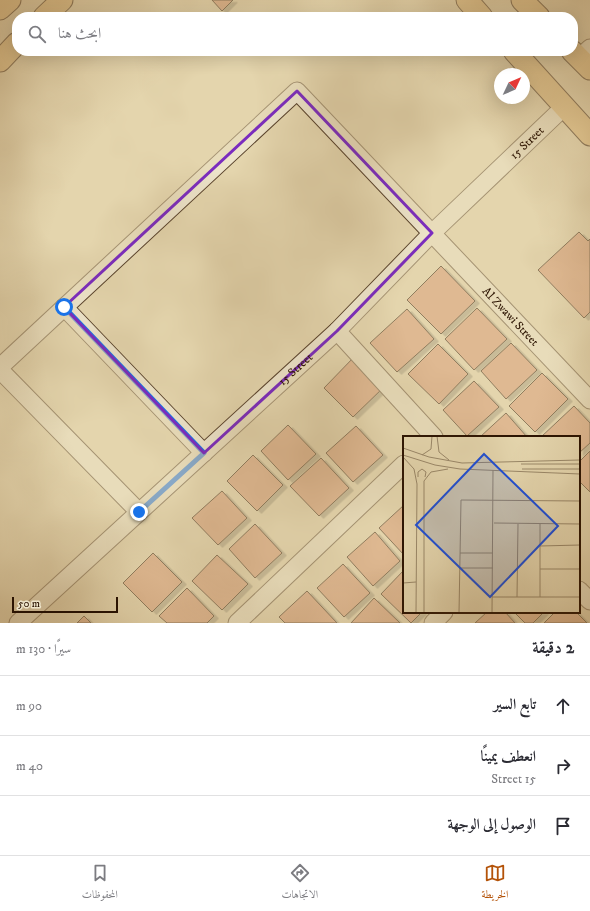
<!DOCTYPE html>
<html lang="ar">
<meta charset="utf-8">
<style>
body{margin:0;font-family:"IM FELL DW Pica",Amiri,serif;background:#f2f2f3;color:#2b2b33;direction:rtl}
.compass{position:absolute;left:494px;top:68px;width:36px;height:36px;border-radius:50%;background:#fff;box-shadow:0 4px 16px #0002;rotate:46deg}
.scale{position:absolute;left:12px;bottom:10px;width:106px;box-sizing:border-box;padding-left:4px;border:2px solid #2c1402;border-top:0;font-size:11px;line-height:14px;white-space:nowrap;color:#2c1402;-webkit-text-stroke:3px #ede4ca;paint-order:stroke}
.stop{position:absolute;width:12px;height:12px;margin:-9px;border:3px solid #1a73e8;border-radius:50%;background:#fff}
.stop.end{background:#1a73e8;border-color:#fff;box-shadow:0 1px 4px #0008}
.list{margin:0;padding:0;list-style:none}
h2{display:flex;justify-content:space-between;align-items:center;height:52px;margin:0;padding:0 16px;font-size:17px}
h2 small{font-size:13px;font-weight:400;color:#7c7c81}
.list li{display:grid;grid-template-columns:26px 1fr auto;gap:12px;align-items:center;box-sizing:border-box;height:60px;padding:0 16px;border-top:1px solid #e1e1e2}
.list b{display:block;font-size:15px;white-space:nowrap}
.list p{margin:0;font-size:13px;white-space:nowrap;color:#7c7c81}
.list em{font-size:13px;font-style:normal;color:#7c7c81}
.icon{flex:none;width:22px;height:22px;fill:none;stroke:currentColor;stroke-width:2;stroke-linecap:round;stroke-linejoin:round}
.map{position:relative;flex:none;width:590px;height:623px;overflow:hidden;direction:ltr}
.search{position:absolute;background:#fff;box-shadow:0 4px 16px #0002;left:12px;right:12px;top:12px;height:44px;display:flex;align-items:center;gap:10px;box-sizing:border-box;padding:0 14px;border-radius:16px;color:#7c7c81;font-size:15px}
.sheet{height:232px;background:#fff}
nav{display:flex;justify-content:space-around;align-items:center;box-sizing:border-box;height:56px;border-top:1px solid #e1e1e2;background:#fff;font-size:11px;color:#7c7c81}
nav a{display:grid;justify-items:center;gap:2px}
nav .on{color:#b45309}
.map>svg:first-child{display:block}
.building{fill:#d99772;stroke:#2c1402;filter:url(#shadow)}
.lines{fill:none;stroke-linecap:round;stroke-linejoin:round}
.minor-casing{stroke:#5a442d;stroke-width:19}
.major-casing{stroke:#2c1402;stroke-width:23}
.minor{stroke:#ede4ca;stroke-width:17}
.major{stroke:#e2ba76;stroke-width:21}
.route{stroke:#1a73e8;stroke-width:5}
.marked{fill:none;stroke:#7b2cbf;stroke-width:3;stroke-linejoin:round}
.labels{text-anchor:middle;dominant-baseline:central;stroke-width:3.5;stroke-linejoin:round;paint-order:stroke}
.street-label{font-size:12px;fill:#2c1402;stroke:#ede4ca}
.inset-road{fill:none;stroke:#9a8869;stroke-width:1}
.view{fill:#1d4ed8;fill-opacity:0.15;stroke:#1d4ed8;stroke-width:2}
.inset-edge{fill:none;stroke:#2c1402;stroke-width:2}
</style>
<div class="map">
<svg width="590" height="623" viewBox="0 0 590 623">
<defs>
<filter id="shadow"><feDropShadow dx="4.5" dy="2.5" stdDeviation="0" flood-color="#0004"/></filter>
</defs>
<rect width="100%" height="100%" fill="#e4d5ad"/>
<filter id="stains"><feTurbulence type="fractalNoise" baseFrequency=".005" numOctaves="4"/><feColorMatrix values="0 0 0 0 .2 0 0 0 0 .09 0 0 0 0 .02 0 0 0 .5 -.17"/></filter>
<radialGradient id="worn" r=".72"><stop offset=".6" stop-color="#630" stop-opacity="0"/><stop offset="1" stop-color="#630" stop-opacity=".3"/></radialGradient>
<path class="building" d="M 212,0 L 233,0 L 222,11 Z
M 579,232 L 588,241 L 590,239 L 590,312 L 584,318 L 538,270 Z
M 441,266 L 475,301 L 441,334 L 407,300 Z
M 477,308 L 507,339 L 474,370 L 445,339 Z
M 407,309 L 434,339 L 397,372 L 370,343 Z
M 511,343 L 537,370 L 506,399 L 481,371 Z
M 438,344 L 468,374 L 439,404 L 408,374 Z
M 355,356 L 385,386 L 353,417 L 324,388 Z
M 542,373 L 568,399 L 535,432 L 509,406 Z
M 474,381 L 499,407 L 467,436 L 443,410 Z
M 574,406 L 590,423 L 590,443 L 579,453 L 579,437 L 541,437 Z
M 506,413 L 527,437 L 480,437 Z
M 288,425 L 316,454 L 288,480 L 261,451 Z
M 356,426 L 383,455 L 353,482 L 326,453 Z
M 590,451 L 590,492 L 579,481 L 579,462 Z
M 253,455 L 283,485 L 257,511 L 227,481 Z
M 321,458 L 349,488 L 319,516 L 290,486 Z
M 222,491 L 247,518 L 218,545 L 192,518 Z
M 404,505 L 404,555 L 379,528 Z
M 255,524 L 282,553 L 255,578 L 229,549 Z
M 375,532 L 400,561 L 373,586 L 347,557 Z
M 153,553 L 182,582 L 152,612 L 123,583 Z
M 217,555 L 248,584 L 222,610 L 192,581 Z
M 343,564 L 370,593 L 344,617 L 317,588 Z
M 404,570 L 404,612 L 422,612 L 411,623 L 381,594 Z
M 187,588 L 214,616 L 207,623 L 167,623 L 159,616 Z
M 307,591 L 337,623 L 285,623 L 279,617 Z
M 374,598 L 400,623 L 351,623 Z
M 487,612 L 505,612 L 515,623 L 475,623 Z
M 514,612 L 544,612 L 533,623 L 525,623 Z
M 555,612 L 576,612 L 587,623 L 544,623 Z
M 84,616 L 91,623 L 77,623 Z"/>
<g class="lines">
<defs>
<g id="minor">
<path d="M 579,58 L 590,48"/>
<path d="M 64,307 L 204,453"/>
<path d="M 337,331 L 434,437"/>
<path id="s1" d="M 0,367 L 297,91 L 590,400"/>
<path d="M 0,370 L 139,512"/>
<path d="M 579,590 L 590,601"/>
<path id="s2" d="M 18,623 L 337,331 L 432,233 L 564,107"/>
<path d="M 237,623 L 404,464"/>
<path d="M 433,623 L 444,612"/>
</g>
<path id="major" d="M 467,0 L 482,17
M 522,0 L 539,17
M 0,9 L 10,0
M 44,17 L 62,0
M 514,51 L 590,135
M 572,51 L 590,69
M 0,61 L 17,43"/>
</defs>
<use href="#minor" class="minor-casing"/>
<use href="#major" class="major-casing"/>
<use href="#minor" class="minor"/>
<use href="#major" class="major"/>
</g>
<g class="lines">
<path class="route" d="M 64,307 L 204,453 L 139,512"/>
</g>
<path d="M0 0H590V623H0ZM 297,91 L 432,233 L 337,331 L 204,453 L 64,307 Z" fill="#e4d5ad" fill-opacity=".55" fill-rule="evenodd"/>
<path class="marked" d="M 297,91 L 432,233 L 337,331 L 204,453 L 64,307 Z"/>
<g class="labels">
<g class="street-label">
<text stroke="none"><textPath href="#s2" startOffset="700">15 Street</textPath></text>
<text stroke="none"><textPath href="#s1" startOffset="716">Al Zwawi Street</textPath></text>
<text stroke="none"><textPath href="#s2" startOffset="376">15 Street</textPath></text>
</g>
</g>
<g transform="translate(403 436)">
<rect width="177" height="177" fill="#e4d5ad"/>
<path class="inset-road" d="M 34,0 L 36,16 L 46,24M 0,12 L 26,21 L 59,27 L 177,24M 0,19 L 32,29 L 57,33 L 177,38M 19,19 L 28,13 L 29,0M 0,21 L 11,33 L 14,48 L 13,177M 118,28 L 177,28M 119,33 L 177,33M 15,41 L 15,36 L 19,33 L 23,36 L 22,41M 91,87 L 177,88M 137,110 L 177,109M 57,117 L 90,117M 56,132 L 90,132M 137,133 L 177,133M 0,147 L 13,146M 89,161 L 177,161M 114,161 L 115,88M 137,161 L 137,88M 21,177 L 21,45 L 28,36 L 45,33M 56,177 L 58,64 L 177,65M 89,177 L 90,34"/>
<path class="view" d="M 81,18 L 155,90 L 87,161 L 13,89 Z"/>
<rect width="177" height="177" class="inset-edge"/>
</g>
<rect width="100%" height="100%" filter="url(#stains)"/>
<rect width="100%" height="100%" fill="url(#worn)"/>
</svg>
<svg class="compass" viewBox="-18 -18 36 36"><path d="M0-13l5 13h-10z" fill="#e53935"/><path d="M0 13l5-13h-10z" fill="#7c7c81"/></svg>
<div class="scale">50 m</div>
<div class="stop" style="left:64px;top:307px"></div>
<div class="stop end" style="left:139px;top:512px"></div>
<div class="search"><svg class="icon" aria-label="search" viewBox="0 0 24 24"><circle cx="10" cy="10" r="6"/><path d="M15 15l6 6"/></svg>ابحث هنا</div>
</div>
<section class="sheet">
<h2>2 دقيقة<small>سيرًا · 130 m</small></h2>
<ul class="list">
<li><svg class="icon" aria-label="ahead" viewBox="0 0 24 24"><path d="M12 20V5M6 11l6-6 6 6"/></svg><div><b>تابع السير</b></div><em>90 m</em></li>
<li><svg class="icon" aria-label="right" viewBox="0 0 24 24"><path d="M7 20v-9h11M14 6l5 5-5 5"/></svg><div><b>انعطف يمينًا</b><p>15 Street</p></div><em>40 m</em></li>
<li><svg class="icon" aria-label="arrive" viewBox="0 0 24 24"><path d="M6 21V4h12l-3 4 3 4H6"/></svg><div><b>الوصول إلى الوجهة</b></div></li>
</ul>
</section>
<nav>
<a class="on"><svg class="icon" aria-label="map" viewBox="0 0 24 24"><path d="M3 6l6-2 6 2 6-2v14l-6 2-6-2-6 2zM9 4v14M15 6v14"/></svg>الخريطة</a>
<a><svg class="icon" aria-label="directions" viewBox="0 0 24 24"><path d="M12 3l9 9-9 9-9-9zM9 14v-3h6M13 9l2 2-2 2"/></svg>الاتجاهات</a>
<a><svg class="icon" aria-label="saved" viewBox="0 0 24 24"><path d="M7 4h10v16l-5-4-5 4z"/></svg>المحفوظات</a>
</nav>
